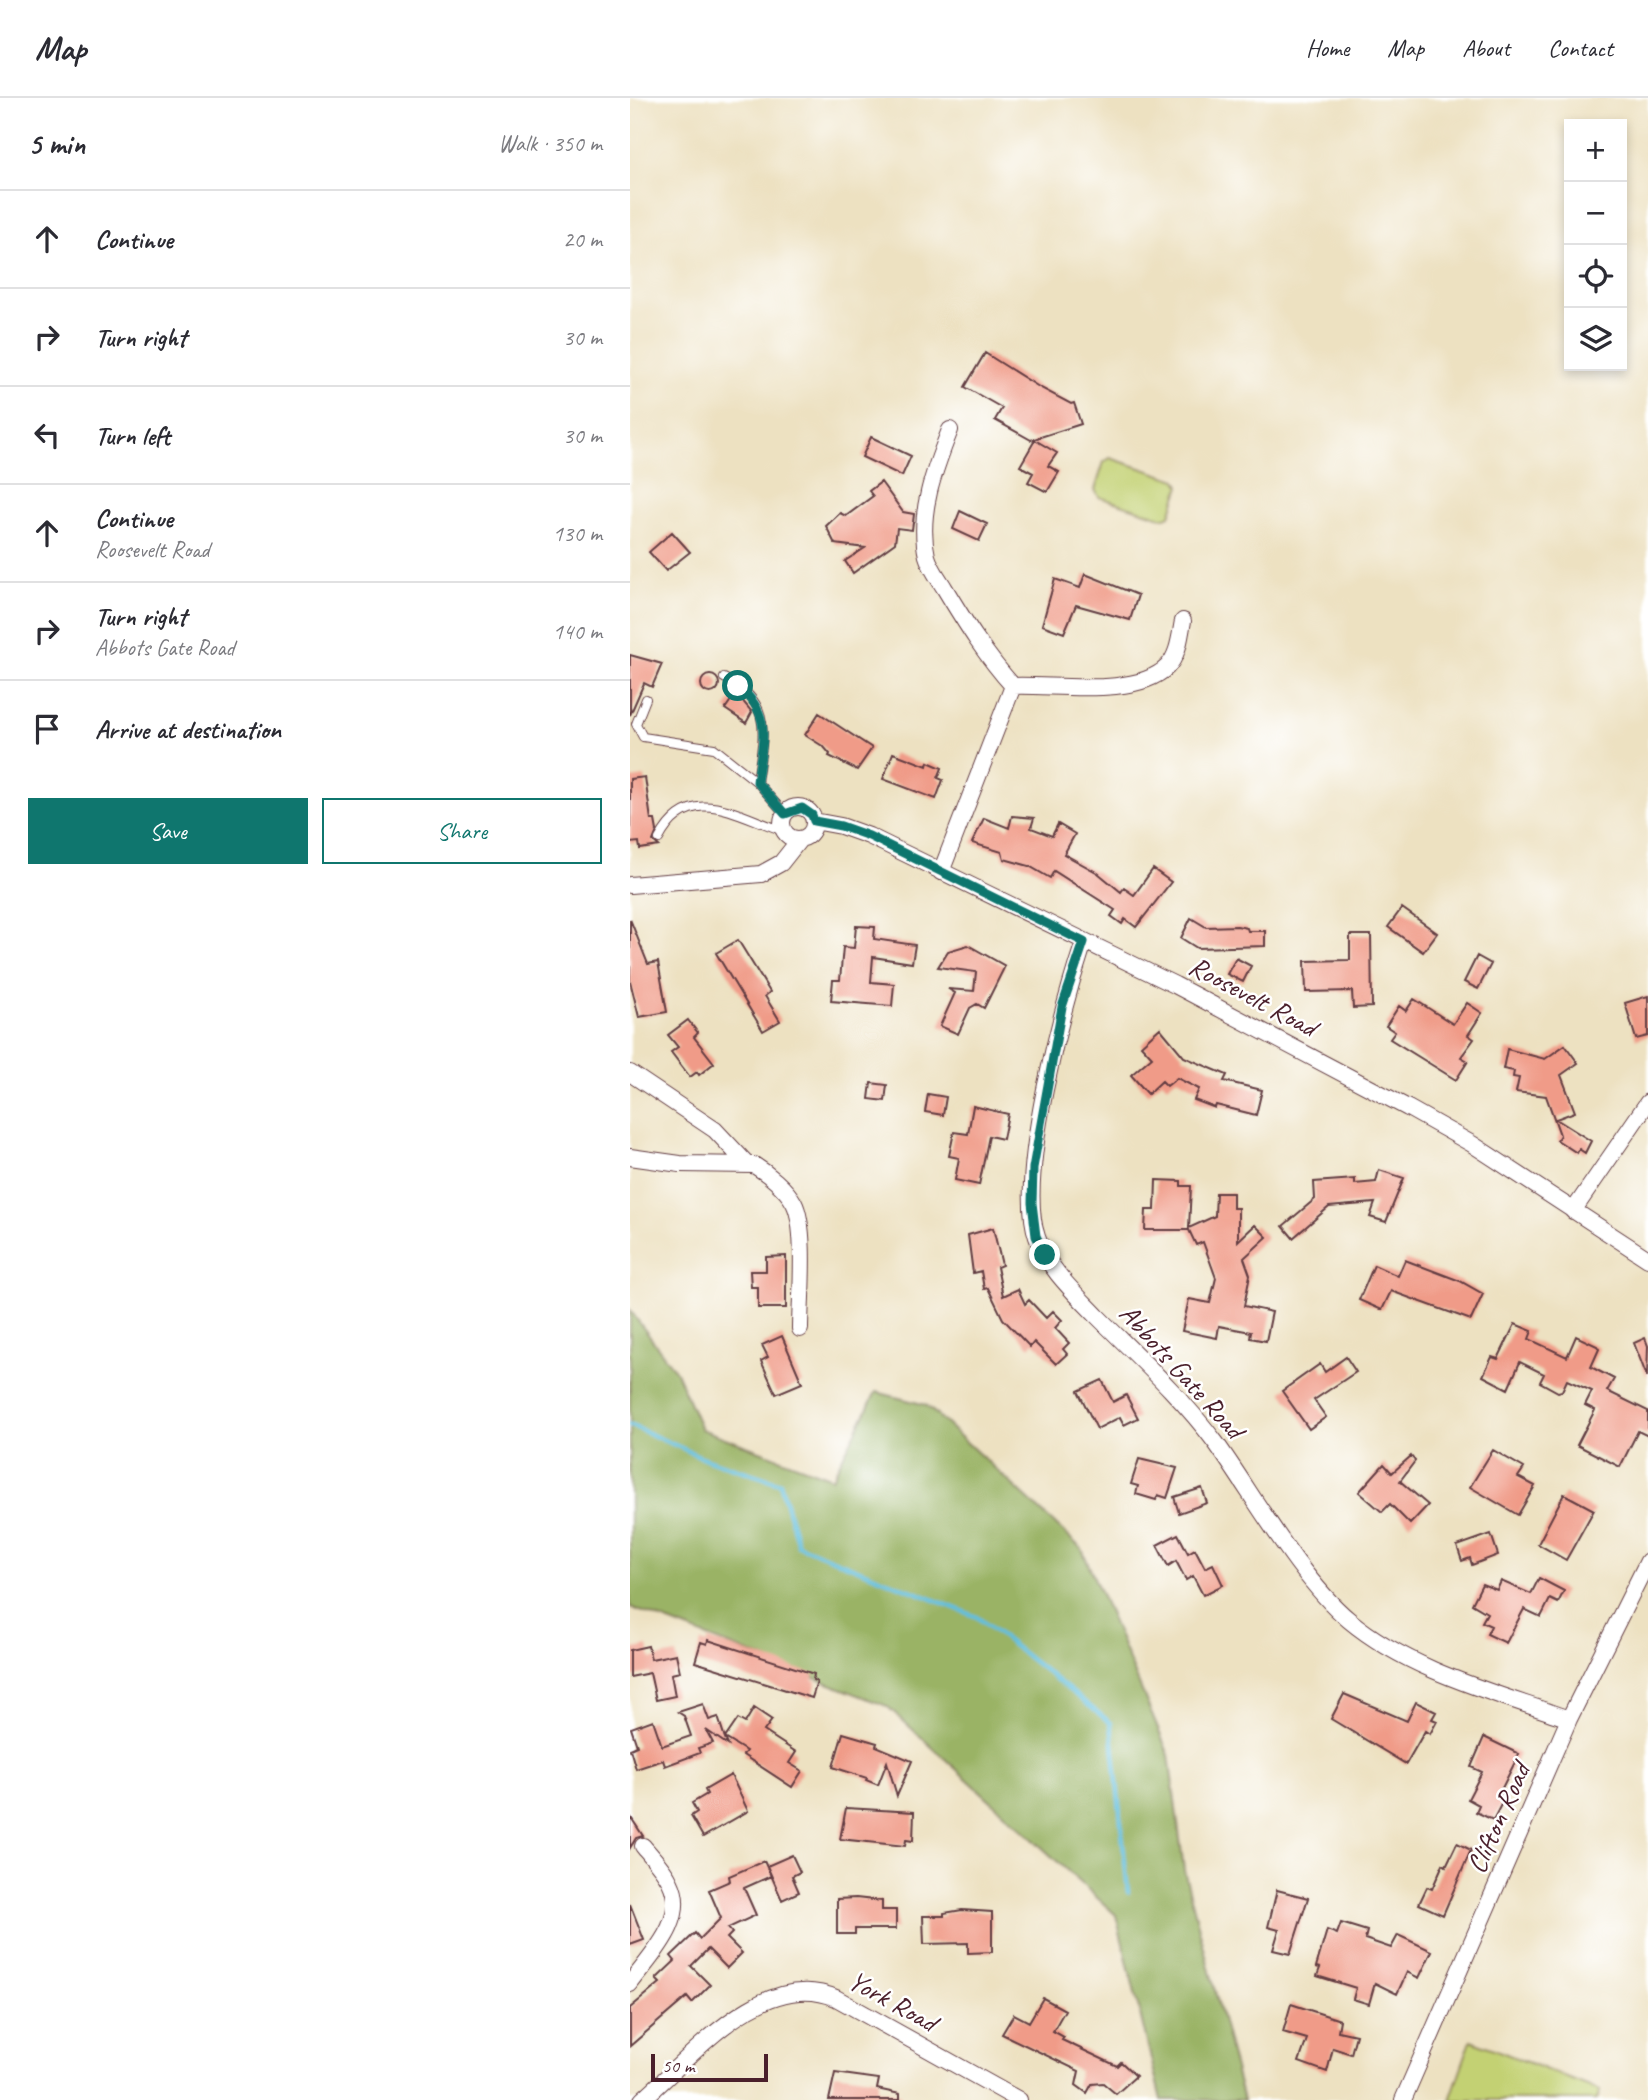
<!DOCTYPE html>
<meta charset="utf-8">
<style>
body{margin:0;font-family:Caveat,sans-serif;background:#f2f2f3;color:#2b2b33}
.controls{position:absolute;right:21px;top:21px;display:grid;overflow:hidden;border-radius:0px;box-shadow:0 4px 10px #0003}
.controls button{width:63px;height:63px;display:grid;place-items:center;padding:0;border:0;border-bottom:2px solid #e1e1e2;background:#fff;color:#2b2b33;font:35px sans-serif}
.scale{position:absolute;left:21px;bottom:18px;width:117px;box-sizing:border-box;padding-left:7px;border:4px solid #4a1f2b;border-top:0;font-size:19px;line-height:24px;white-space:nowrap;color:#4a1f2b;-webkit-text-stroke:5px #fff;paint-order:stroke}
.stop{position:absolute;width:21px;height:21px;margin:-16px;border:5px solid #0f766e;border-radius:50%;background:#fff}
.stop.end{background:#0f766e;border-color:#fff;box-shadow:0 2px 7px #0008}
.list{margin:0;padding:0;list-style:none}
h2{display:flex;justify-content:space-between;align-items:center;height:91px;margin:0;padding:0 28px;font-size:30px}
h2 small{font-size:23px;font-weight:400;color:#7c7c81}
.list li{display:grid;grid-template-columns:46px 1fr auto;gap:21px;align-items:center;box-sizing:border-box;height:98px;padding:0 28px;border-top:2px solid #e1e1e2}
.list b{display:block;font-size:26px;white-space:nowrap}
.list p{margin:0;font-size:23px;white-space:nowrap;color:#7c7c81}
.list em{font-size:23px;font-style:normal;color:#7c7c81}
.actions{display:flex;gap:14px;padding:21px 28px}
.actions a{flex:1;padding:16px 0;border:2px solid #0f766e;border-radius:0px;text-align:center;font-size:24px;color:#0f766e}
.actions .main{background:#0f766e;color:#fff}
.icon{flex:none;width:38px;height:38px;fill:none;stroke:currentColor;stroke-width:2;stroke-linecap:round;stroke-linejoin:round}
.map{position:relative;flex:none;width:1018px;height:2002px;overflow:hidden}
header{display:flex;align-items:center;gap:42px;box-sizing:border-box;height:98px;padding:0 35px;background:#fff;border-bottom:2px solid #e1e1e2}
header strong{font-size:33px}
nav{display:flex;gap:38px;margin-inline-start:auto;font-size:24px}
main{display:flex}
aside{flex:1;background:#fff}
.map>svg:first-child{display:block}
.green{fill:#c3d173;stroke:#86784f;stroke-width:2}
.forest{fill:#9ab365;stroke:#726948;stroke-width:2}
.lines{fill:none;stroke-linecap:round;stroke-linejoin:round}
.stream{stroke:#61bfdf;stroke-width:4.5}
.building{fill:#f09b88}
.service-casing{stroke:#623c42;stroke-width:10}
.minor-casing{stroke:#623c42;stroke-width:18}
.service{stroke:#fff;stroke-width:8}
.minor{stroke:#fff;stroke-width:16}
.route{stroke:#0f766e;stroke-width:9}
.labels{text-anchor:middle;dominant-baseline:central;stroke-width:5;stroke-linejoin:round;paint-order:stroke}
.street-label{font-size:28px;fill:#4a1f2b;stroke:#fff}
</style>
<header>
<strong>Map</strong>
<nav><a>Home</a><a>Map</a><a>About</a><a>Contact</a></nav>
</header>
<main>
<aside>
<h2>5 min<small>Walk · 350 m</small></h2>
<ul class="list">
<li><svg class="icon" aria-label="ahead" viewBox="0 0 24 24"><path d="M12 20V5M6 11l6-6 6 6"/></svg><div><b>Continue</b></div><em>20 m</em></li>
<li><svg class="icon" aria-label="right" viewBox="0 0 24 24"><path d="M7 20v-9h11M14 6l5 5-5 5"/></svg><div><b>Turn right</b></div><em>30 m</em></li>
<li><svg class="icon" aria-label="left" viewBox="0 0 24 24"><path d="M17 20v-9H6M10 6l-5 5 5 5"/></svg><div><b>Turn left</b></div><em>30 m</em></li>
<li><svg class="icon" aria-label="ahead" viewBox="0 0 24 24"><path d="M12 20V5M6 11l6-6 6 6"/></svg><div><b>Continue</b><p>Roosevelt Road</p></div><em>130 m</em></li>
<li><svg class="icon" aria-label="right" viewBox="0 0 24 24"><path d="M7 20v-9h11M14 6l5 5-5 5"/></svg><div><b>Turn right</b><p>Abbots Gate Road</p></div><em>140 m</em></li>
<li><svg class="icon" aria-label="arrive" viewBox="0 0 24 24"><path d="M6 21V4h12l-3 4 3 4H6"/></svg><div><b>Arrive at destination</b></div></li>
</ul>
<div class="actions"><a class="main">Save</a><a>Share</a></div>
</aside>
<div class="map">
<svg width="1018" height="2002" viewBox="0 0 1018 2002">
<rect width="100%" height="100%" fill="#fff"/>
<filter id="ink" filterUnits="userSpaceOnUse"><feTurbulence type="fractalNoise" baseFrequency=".0143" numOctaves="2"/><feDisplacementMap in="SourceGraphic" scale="14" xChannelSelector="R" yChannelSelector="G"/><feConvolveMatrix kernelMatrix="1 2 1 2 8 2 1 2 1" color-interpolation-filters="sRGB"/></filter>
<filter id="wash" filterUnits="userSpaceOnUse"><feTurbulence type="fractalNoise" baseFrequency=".00686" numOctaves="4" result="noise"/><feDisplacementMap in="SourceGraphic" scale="28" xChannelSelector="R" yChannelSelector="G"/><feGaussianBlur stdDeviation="1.57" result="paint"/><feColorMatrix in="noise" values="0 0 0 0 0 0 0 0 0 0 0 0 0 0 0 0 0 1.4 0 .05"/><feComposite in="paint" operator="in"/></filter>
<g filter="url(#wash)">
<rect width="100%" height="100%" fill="#ede1c1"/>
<path class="green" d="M 480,360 L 547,382 L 550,388 L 540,417 L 534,420 L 469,399 L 465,392 L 474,364 Z
M 841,1942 L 970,1993 L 967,2002 L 820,2002 Z"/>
<path class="forest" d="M 0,1212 L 46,1274 L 71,1331 L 202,1380 L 246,1294 L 296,1307 L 452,1451 L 539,1657 L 554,1772 L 613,2002 L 531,2002 L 486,1817 L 257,1608 L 0,1509 Z"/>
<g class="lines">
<path class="stream" d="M 0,1327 L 76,1361 L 150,1385 L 168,1447 L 347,1519 L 481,1625 L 498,1794"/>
</g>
<g id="blocks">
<path class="building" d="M 355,255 L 409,289 L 441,306 L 444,305 L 451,326 L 401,342 L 365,322 L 372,310 L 335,289 Z
M 241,339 L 281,358 L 272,378 L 232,359 Z
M 405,342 L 427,355 L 418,368 L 429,374 L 417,394 L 398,384 L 403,375 L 390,368 Z
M 251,384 L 273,414 L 284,416 L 282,432 L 267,430 L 265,445 L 223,475 L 215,463 L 235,450 L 205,446 L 196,428 L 210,415 L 216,418 L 243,398 L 239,393 Z
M 330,413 L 357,426 L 349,443 L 323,431 Z
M 42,434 L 60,454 L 36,473 L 19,454 Z
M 455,476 L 508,497 L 500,522 L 446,507 L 434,535 L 412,527 L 425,481 L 450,490 Z
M 0,557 L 32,566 L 22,589 L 14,585 L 0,617 Z
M71 586a9 9 0 1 1 18 0a9 9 0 1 1-18 0Z
M 106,595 L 122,614 L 116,625 L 95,611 Z
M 189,615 L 242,650 L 227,672 L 199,658 L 200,656 L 194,649 L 175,637 Z
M 263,655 L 297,668 L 298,664 L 312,670 L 308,680 L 313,682 L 306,701 L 253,681 Z
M 15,679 L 21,722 L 25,722 L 27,733 L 23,743 L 29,748 L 10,751 L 9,744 L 0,745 L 0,681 Z
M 382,718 L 404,720 L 401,730 L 422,738 L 428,726 L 445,736 L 434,756 L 468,775 L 491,794 L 494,790 L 504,797 L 523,771 L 541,784 L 506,829 L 495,821 L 492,826 L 481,818 L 485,812 L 424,773 L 420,780 L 399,768 L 374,761 L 372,754 L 342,745 L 354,720 L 379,730 Z
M 772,810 L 807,835 L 793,854 L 758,829 Z
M 561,820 L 576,829 L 607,828 L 617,830 L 618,833 L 635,833 L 635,848 L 567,850 L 551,840 Z
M 0,821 L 18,866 L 28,864 L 37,914 L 9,919 L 0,883 Z
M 226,828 L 245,829 L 244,841 L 285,847 L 282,865 L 243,859 L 241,884 L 264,886 L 262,908 L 201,903 L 203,882 L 210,882 L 213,849 L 224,850 Z
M 720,837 L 741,837 L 742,909 L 723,910 L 722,893 L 676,894 L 675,863 L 720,862 Z
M 108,842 L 140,894 L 135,898 L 150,923 L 133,933 L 86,855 Z
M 338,847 L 375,868 L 354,910 L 347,906 L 340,910 L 328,936 L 310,928 L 325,895 L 318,891 L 344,893 L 346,874 L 308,869 L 318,853 Z
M 847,858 L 861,866 L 848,891 L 834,884 Z
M 606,860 L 621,868 L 613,884 L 597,876 Z
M 1018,898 L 1018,938 L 1006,941 L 995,905 Z
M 784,901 L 823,926 L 837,905 L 852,915 L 838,937 L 844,941 L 831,959 L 838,963 L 826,982 L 760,941 L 765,934 L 756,928 L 769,908 L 776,913 Z
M 58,922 L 68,935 L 64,939 L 84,965 L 69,977 L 67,974 L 60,979 L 41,954 L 48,949 L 38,937 Z
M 530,930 L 554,959 L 597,977 L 594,983 L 632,992 L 626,1017 L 586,1007 L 585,1010 L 564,1002 L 569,991 L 547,980 L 537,988 L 532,983 L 518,996 L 501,977 L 522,959 L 511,947 Z
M 935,947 L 948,965 L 931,977 L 945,1014 L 926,1021 L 961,1043 L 955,1055 L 949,1051 L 947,1055 L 927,1042 L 930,1037 L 916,998 L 886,994 L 889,980 L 883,979 L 884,973 L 873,971 L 877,951 L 915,961 Z
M 241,985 L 257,987 L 255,1003 L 239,1001 Z
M 298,996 L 316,999 L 313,1017 L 295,1014 Z
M 343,1008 L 378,1016 L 373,1041 L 359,1038 L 349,1087 L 325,1082 L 329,1060 L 319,1058 L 324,1034 L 338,1036 Z
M 749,1072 L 774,1080 L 756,1124 L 740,1119 L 745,1105 L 699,1109 L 663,1140 L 653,1128 L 685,1101 L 684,1084 L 725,1081 L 725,1086 L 746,1084 Z
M 526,1082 L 551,1083 L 551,1088 L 561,1088 L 559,1130 L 585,1118 L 586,1095 L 603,1095 L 603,1110 L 608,1110 L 608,1143 L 625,1127 L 637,1139 L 614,1160 L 620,1177 L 614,1208 L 642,1214 L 636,1243 L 620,1240 L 621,1234 L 589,1228 L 587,1240 L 552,1233 L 559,1201 L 580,1205 L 586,1180 L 573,1144 L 566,1147 L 559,1132 L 515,1132 L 516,1112 L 525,1112 Z
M 363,1130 L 372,1167 L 367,1169 L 373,1198 L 388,1191 L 395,1206 L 399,1202 L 416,1220 L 423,1213 L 432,1222 L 425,1230 L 439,1245 L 433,1251 L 437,1256 L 426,1266 L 404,1244 L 400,1249 L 373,1221 L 358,1190 L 354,1191 L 351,1173 L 343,1175 L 338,1137 Z
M 156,1158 L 156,1210 L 128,1210 L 128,1189 L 121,1189 L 120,1173 L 136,1173 L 136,1159 Z
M 775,1162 L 830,1183 L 853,1196 L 841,1222 L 761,1193 L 752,1212 L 729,1202 L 744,1167 L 768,1178 Z
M 885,1226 L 902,1233 L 899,1241 L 937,1259 L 946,1238 L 967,1248 L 969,1251 L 961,1269 L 984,1281 L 977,1293 L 1018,1313 L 1018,1338 L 1008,1333 L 990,1369 L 947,1347 L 965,1312 L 955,1307 L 962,1293 L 937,1282 L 932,1293 L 928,1294 L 910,1284 L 914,1276 L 890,1264 L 878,1291 L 853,1278 L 862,1259 L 868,1261 Z
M 152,1238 L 172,1285 L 146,1296 L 131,1263 L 138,1259 L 132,1247 Z
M 1015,1240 L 1018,1248 L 1017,1279 L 1004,1245 Z
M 716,1259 L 726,1274 L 684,1302 L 696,1319 L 679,1331 L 652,1293 L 690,1266 L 695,1274 Z
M 472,1282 L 483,1304 L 496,1297 L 508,1320 L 494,1327 L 490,1319 L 467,1331 L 448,1293 Z
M 863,1352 L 894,1370 L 888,1379 L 905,1388 L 888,1417 L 840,1389 Z
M 781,1358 L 785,1363 L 770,1383 L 798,1407 L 780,1426 L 760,1406 L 752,1414 L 729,1394 L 754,1366 L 762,1375 Z
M 509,1361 L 547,1370 L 537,1400 L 528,1397 L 526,1402 L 506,1396 L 508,1388 L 501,1386 Z
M 572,1390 L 577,1405 L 549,1415 L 544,1399 Z
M 934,1396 L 964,1412 L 936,1462 L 908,1446 Z
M 548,1436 L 558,1455 L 565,1451 L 575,1470 L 583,1466 L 593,1487 L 573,1497 L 563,1478 L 556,1482 L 546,1463 L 538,1468 L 527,1447 Z
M 861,1436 L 868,1457 L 842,1467 L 840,1460 L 832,1463 L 827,1448 Z
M 909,1480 L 934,1493 L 928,1505 L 920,1501 L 911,1519 L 894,1511 L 876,1545 L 857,1536 L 861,1528 L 852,1524 L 857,1515 L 842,1506 L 852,1486 L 867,1492 L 871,1483 L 901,1496 Z
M 78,1542 L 184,1576 L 183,1582 L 187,1584 L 182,1600 L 65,1564 L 71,1544 L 77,1546 Z
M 18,1548 L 21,1561 L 46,1556 L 50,1574 L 41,1576 L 45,1598 L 26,1602 L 20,1575 L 0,1579 L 0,1552 Z
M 714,1596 L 777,1623 L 786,1604 L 806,1614 L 802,1621 L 807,1623 L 800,1636 L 795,1633 L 776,1666 L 701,1621 Z
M 73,1606 L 79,1622 L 88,1619 L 95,1640 L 108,1621 L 115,1625 L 124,1610 L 142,1622 L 134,1633 L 166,1654 L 159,1665 L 172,1673 L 162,1689 L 113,1657 L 116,1653 L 95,1640 L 98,1647 L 76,1632 L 83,1645 L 68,1650 L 70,1655 L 35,1668 L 33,1662 L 6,1671 L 0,1651 L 7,1648 L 1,1630 L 23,1622 L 32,1648 L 61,1638 L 54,1618 L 48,1614 Z
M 213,1635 L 247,1645 L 246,1648 L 282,1663 L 267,1698 L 257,1664 L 248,1687 L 236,1682 L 237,1680 L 203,1669 Z
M 854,1639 L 889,1656 L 869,1696 L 875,1699 L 863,1722 L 846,1714 L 849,1707 L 838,1701 L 852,1674 L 841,1669 Z
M 101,1677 L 118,1713 L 73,1739 L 61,1718 L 67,1714 L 62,1705 L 77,1696 L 75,1692 Z
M 216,1710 L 284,1714 L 283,1743 L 276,1742 L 275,1748 L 210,1741 Z
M 0,1718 L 13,1738 L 6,1740 L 0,1750 Z
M 827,1745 L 841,1752 L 813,1817 L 789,1806 L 797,1789 L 802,1791 L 813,1766 L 816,1768 Z
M 162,1757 L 170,1774 L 162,1778 L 169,1794 L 152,1802 L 137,1768 Z
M 134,1763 L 141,1778 L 114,1790 L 126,1817 L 98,1830 L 102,1835 L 97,1840 L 112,1855 L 97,1870 L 78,1851 L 61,1868 L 80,1887 L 62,1905 L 57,1899 L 0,1948 L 0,1910 L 30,1885 L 26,1881 L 45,1863 L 41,1858 L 65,1835 L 70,1841 L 91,1820 L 79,1792 L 100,1783 L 99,1778 Z
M 647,1792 L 678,1800 L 660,1856 L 643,1852 L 649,1832 L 638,1829 Z
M 226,1800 L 252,1803 L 252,1812 L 266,1812 L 266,1831 L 225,1831 L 225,1836 L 207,1836 L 207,1801 Z
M 0,1806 L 14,1842 L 0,1847 Z
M 332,1812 L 362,1814 L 362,1854 L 338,1855 L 338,1845 L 294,1846 L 293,1818 L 314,1818 L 314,1815 Z
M 711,1825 L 737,1833 L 735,1841 L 761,1850 L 768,1837 L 802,1853 L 789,1880 L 777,1874 L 767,1896 L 745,1885 L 739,1906 L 723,1901 L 726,1890 L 687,1878 L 690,1870 L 686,1869 L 697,1832 L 707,1836 Z
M 413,1900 L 435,1912 L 423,1933 L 434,1939 L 432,1942 L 487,1968 L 491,1964 L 506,1978 L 486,1996 L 473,1985 L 462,1986 L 457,1995 L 446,1987 L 449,1973 L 372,1936 L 384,1916 L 399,1924 Z
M 661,1906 L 710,1922 L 708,1933 L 726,1937 L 721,1956 L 703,1950 L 697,1974 L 669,1964 L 677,1941 L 653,1934 Z
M 205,1975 L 249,1981 L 247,1991 L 270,1996 L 270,2002 L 199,2002 Z"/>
</g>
</g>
<g filter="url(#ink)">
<use href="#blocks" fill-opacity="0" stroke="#623c42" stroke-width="2"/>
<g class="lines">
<defs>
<path id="service" d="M 94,580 C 145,604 133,638 127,684
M 16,601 L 6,626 L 13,639 L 84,650 L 127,684 L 155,716
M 29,741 C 60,683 105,717 154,733"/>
<path id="minor" d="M 320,332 C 305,370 287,416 297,458 C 300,469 309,481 315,491 C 336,526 356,558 383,588
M152 725a16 16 0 1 1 32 0a16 16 0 1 1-32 0Z
M 184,723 L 211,728 L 239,738 L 545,887 L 778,1010 L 842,1046 L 1018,1161
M 311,774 L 383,588 C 425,586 505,600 537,569 C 549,557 550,537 553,523
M 0,787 L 131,776 L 151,765 L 170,741
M 454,844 C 433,907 386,1079 407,1139 C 417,1170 445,1195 467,1218 C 508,1259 551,1298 586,1345 C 624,1398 670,1481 719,1522 C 780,1573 866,1595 939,1621
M 0,975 L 85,1032 L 117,1066
M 0,1059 L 50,1066 L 124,1067 C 137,1075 156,1090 164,1105 C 177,1130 170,1201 170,1231
M 943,1113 L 1018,1004
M 0,1886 C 21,1857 59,1822 40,1784 C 34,1771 22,1759 13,1748
M 12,2002 C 62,1959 133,1869 206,1900 L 389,2002
M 773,2002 L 939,1621 L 1018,1463"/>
</defs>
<use href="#service" class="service-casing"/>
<use href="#minor" class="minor-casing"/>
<use href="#service" class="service"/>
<use href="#minor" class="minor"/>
</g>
</g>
<g class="lines" filter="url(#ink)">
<path class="route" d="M 108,588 C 144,618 132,643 127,684 L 155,716 L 172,710 L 182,717 L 184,723 L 211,728 L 239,738 L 454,844 L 432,909 L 403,1070 L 402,1105 L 406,1138 L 415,1157"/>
</g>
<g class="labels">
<g class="street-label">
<text transform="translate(623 898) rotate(28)">Roosevelt Road</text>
<text transform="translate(552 1273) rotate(48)">Abbots Gate Road</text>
<text transform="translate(868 1720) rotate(-66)">Clifton Road</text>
<text transform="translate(263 1903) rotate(29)">York Road</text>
</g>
</g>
</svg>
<div class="controls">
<button>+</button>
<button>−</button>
<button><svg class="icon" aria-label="locate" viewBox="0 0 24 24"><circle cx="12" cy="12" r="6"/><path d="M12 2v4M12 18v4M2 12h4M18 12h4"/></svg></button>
<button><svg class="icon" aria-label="layers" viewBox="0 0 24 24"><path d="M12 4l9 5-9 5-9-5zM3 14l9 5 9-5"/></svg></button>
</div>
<div class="scale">50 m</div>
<div class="stop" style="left:108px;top:588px"></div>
<div class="stop end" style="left:415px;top:1157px"></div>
</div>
</main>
